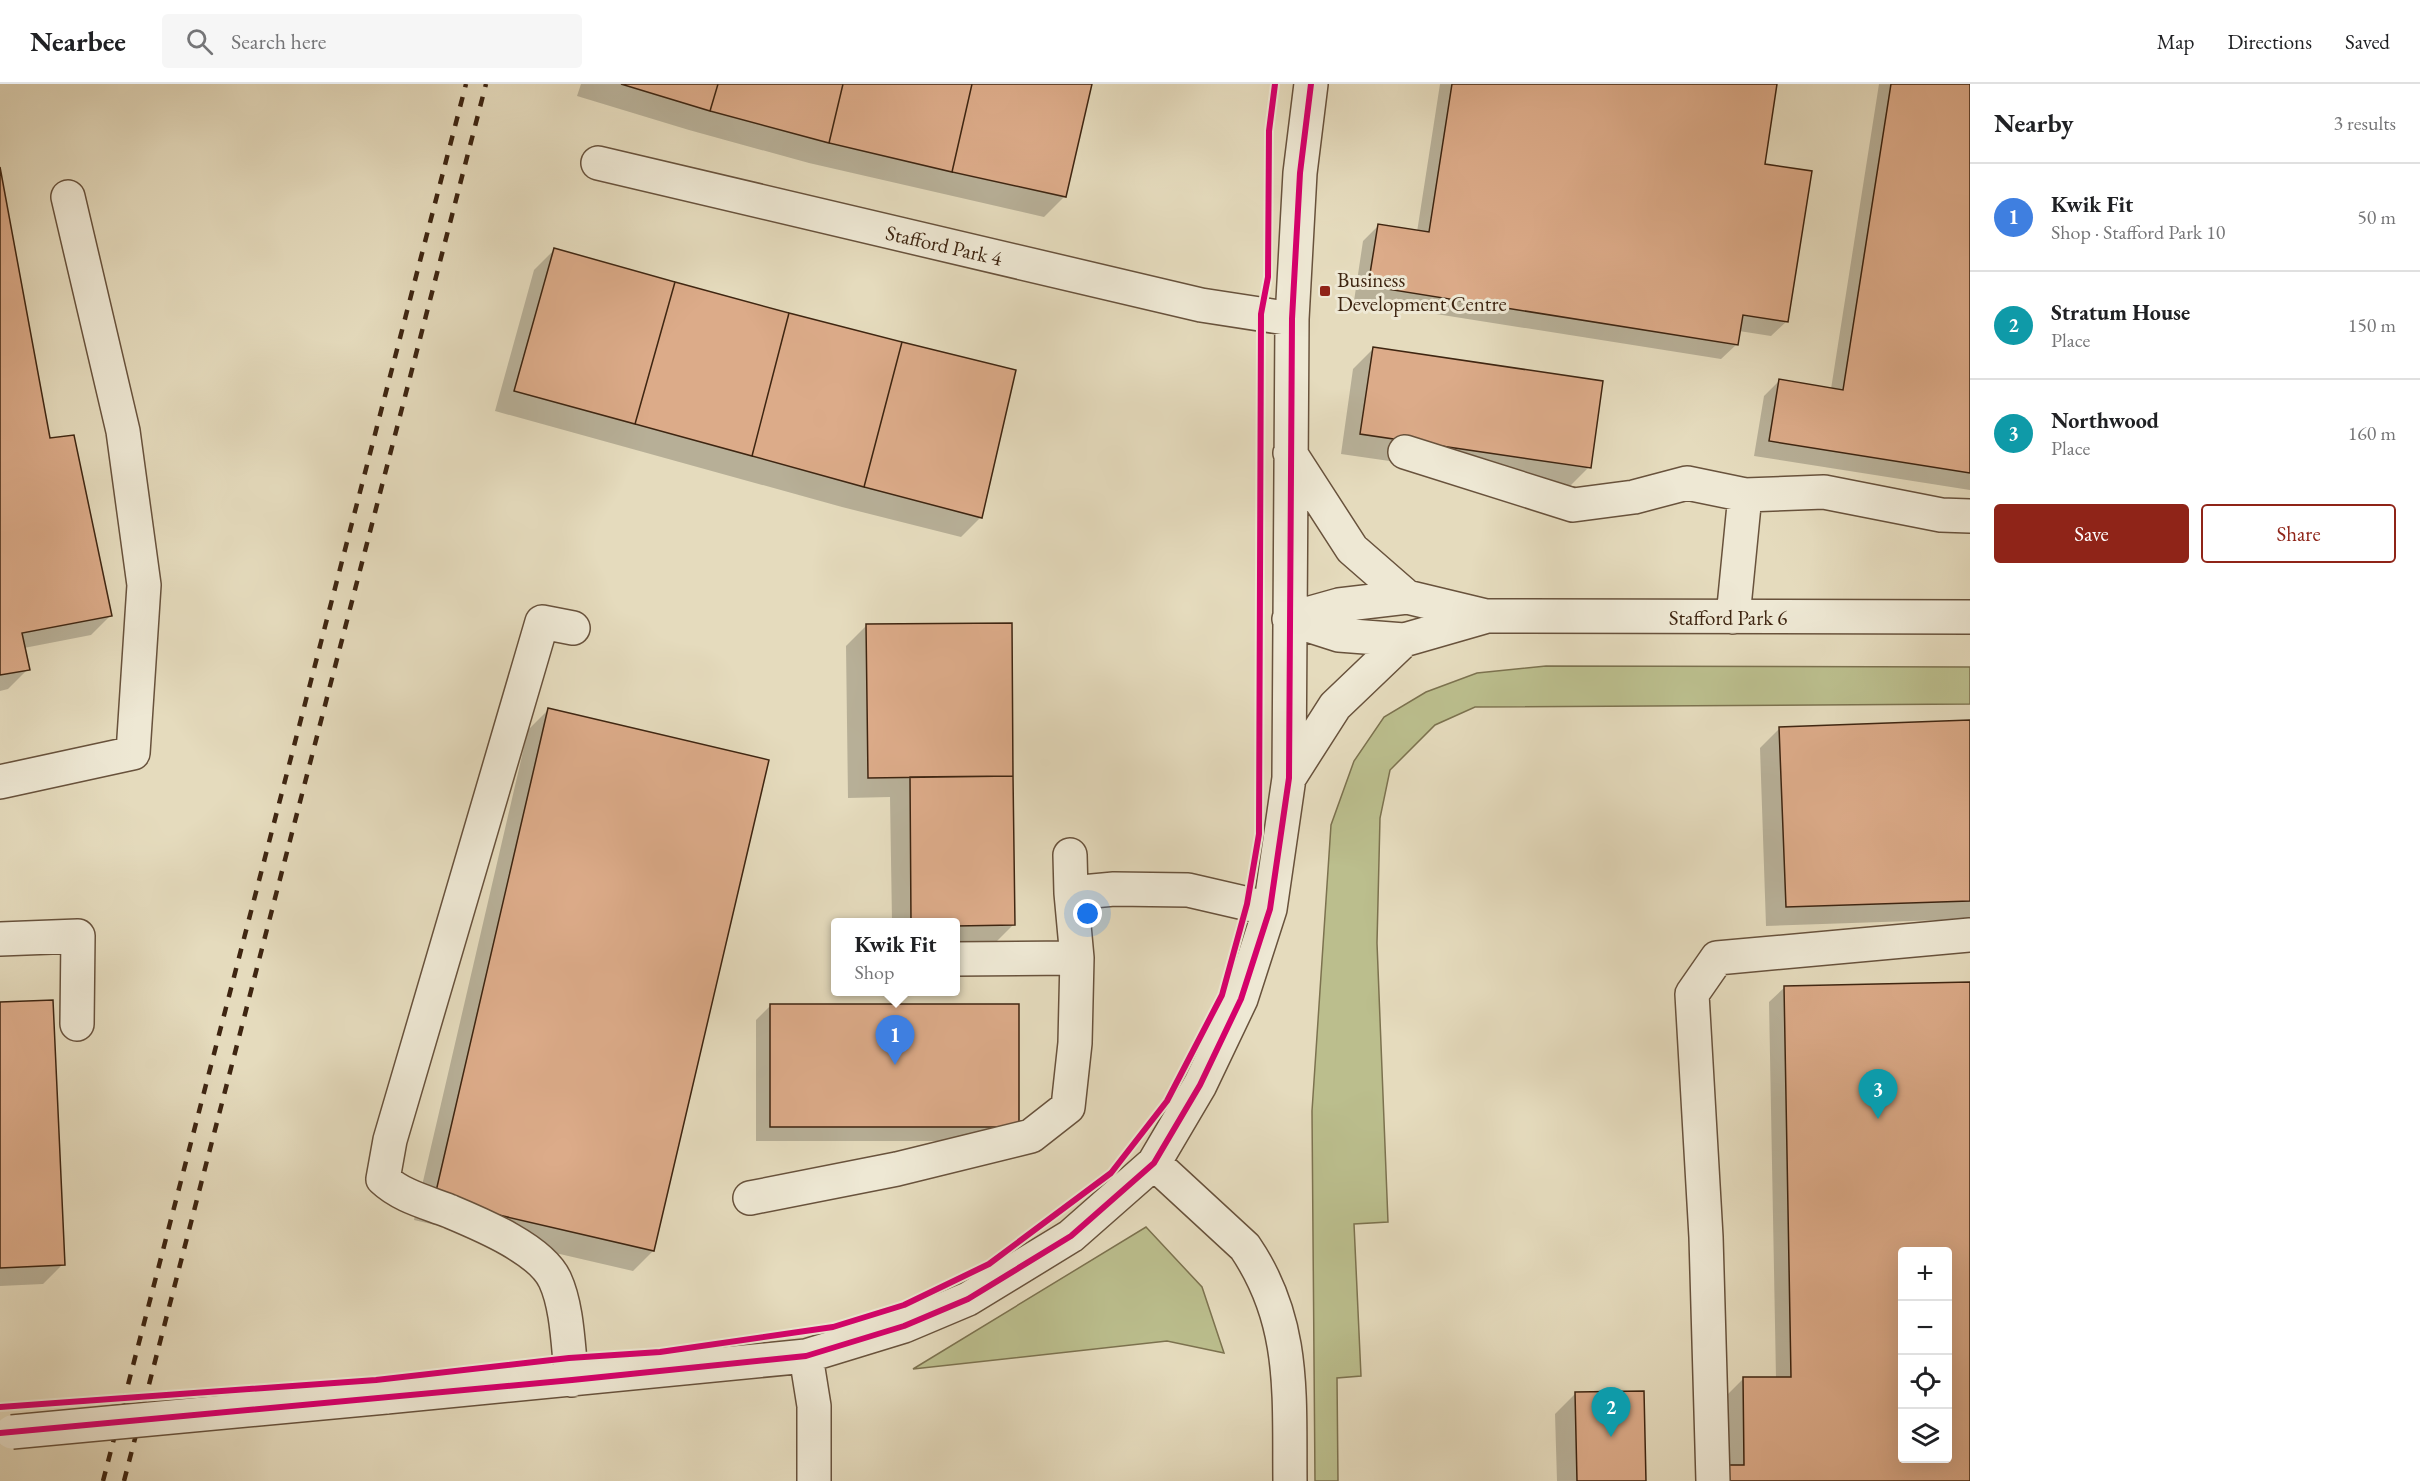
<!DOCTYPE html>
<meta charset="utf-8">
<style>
body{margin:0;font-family:"EB Garamond",serif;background:#f6f6f6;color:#202124}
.controls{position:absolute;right:18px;bottom:18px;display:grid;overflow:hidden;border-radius:6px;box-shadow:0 6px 24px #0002}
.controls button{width:54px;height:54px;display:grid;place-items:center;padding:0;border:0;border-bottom:2px solid #e0e0e0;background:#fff;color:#202124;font:30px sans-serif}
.you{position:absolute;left:1088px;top:830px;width:21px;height:21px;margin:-15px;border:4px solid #fff;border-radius:50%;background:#1a73e8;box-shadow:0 0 0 9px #1a73e833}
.badge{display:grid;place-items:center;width:39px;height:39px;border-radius:50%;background:#8f2418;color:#fff;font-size:20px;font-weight:700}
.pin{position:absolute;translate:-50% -50px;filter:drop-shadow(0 2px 3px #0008)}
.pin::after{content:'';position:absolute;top:32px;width:21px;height:18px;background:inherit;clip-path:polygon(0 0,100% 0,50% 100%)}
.popup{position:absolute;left:831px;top:834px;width:129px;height:78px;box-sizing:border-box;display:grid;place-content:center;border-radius:6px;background:#fff;filter:drop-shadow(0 2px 4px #0005);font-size:20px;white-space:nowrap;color:#757577}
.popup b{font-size:22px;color:#202124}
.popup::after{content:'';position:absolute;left:50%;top:100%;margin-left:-12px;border:12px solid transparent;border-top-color:#fff}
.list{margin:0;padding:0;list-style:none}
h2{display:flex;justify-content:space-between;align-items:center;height:78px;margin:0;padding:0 24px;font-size:26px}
h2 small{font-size:20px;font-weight:400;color:#757577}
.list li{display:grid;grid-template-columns:39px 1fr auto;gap:18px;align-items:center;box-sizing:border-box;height:108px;padding:0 24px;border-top:2px solid #e0e0e0}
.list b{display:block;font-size:22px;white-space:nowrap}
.list p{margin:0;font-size:20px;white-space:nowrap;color:#757577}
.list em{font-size:20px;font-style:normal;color:#757577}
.actions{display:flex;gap:12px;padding:18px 24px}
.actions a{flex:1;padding:14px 0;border:2px solid #8f2418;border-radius:6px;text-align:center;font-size:21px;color:#8f2418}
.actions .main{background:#8f2418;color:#fff}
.icon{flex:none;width:33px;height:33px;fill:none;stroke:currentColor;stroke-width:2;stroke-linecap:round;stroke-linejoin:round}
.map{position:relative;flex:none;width:1970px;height:1397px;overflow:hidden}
header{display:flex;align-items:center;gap:36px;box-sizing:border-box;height:84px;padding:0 30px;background:#fff;border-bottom:2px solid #e0e0e0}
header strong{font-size:28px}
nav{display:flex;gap:33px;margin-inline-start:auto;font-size:21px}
.search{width:420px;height:54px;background:#f6f6f6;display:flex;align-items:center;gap:15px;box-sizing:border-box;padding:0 21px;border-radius:6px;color:#757577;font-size:22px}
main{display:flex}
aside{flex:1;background:#fff}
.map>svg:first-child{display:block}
.green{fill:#bbbe8d;stroke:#7c724f;stroke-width:1.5}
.shadow{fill:#0003;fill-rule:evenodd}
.building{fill:#dcab89;stroke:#3e2511;stroke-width:1.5;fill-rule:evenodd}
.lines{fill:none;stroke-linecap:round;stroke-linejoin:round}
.minor-casing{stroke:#68523c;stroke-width:36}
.minor{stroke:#eee8d4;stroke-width:33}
.rail{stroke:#3e2511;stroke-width:4.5;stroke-dasharray:10 10;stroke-linecap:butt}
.minor-bridge-casing{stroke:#68523c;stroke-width:36;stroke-linecap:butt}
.minor-bridge{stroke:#eee8d4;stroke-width:33}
.cycleway-casing{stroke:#eee8d4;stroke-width:10}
.cycleway{stroke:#d6006c;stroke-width:6}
.poi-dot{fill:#8f2418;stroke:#eee8d4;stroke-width:2}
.labels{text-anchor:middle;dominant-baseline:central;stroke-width:6;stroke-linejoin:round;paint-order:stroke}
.street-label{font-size:21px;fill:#3e2511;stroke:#eee8d4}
.poi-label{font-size:21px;fill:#3e2511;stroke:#eee8d4;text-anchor:start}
</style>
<header>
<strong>Nearbee</strong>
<div class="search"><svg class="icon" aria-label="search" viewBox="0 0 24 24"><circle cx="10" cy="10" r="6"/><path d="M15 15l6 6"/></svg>Search here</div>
<nav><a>Map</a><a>Directions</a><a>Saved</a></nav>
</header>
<main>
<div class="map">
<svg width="1970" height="1397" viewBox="0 0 1970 1397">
<rect width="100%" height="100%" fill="#e5dbbd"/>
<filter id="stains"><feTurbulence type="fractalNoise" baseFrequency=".00333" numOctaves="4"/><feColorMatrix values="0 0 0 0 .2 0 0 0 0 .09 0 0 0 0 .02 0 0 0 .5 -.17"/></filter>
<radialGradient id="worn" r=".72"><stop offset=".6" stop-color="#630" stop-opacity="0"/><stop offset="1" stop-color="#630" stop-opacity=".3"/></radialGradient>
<path class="green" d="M 1546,582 L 1970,583 L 1970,620 L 1475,623 L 1435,641 L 1390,686 L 1380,734 L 1377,859 L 1388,1138 L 1354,1140 L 1361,1292 L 1337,1294 L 1338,1397 L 1315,1397 L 1312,1027 L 1331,741 L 1354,677 L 1384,633 L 1426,608 L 1477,589 Z
M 1146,1143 L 1202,1203 L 1224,1269 L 1167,1257 L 913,1285 Z"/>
<path class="shadow" d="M 581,0 L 1091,0 L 1064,113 L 1044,133 L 809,79 L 689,46 L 577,12 Z
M 1440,0 L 1775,0 L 1763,81 L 1787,237 L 1771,252 L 1739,247 L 1737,260 L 1721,275 L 1354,217 L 1363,157 L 1378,142 L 1417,148 Z
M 1879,0 L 1970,0 L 1970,406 L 1754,372 L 1764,312 L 1779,297 L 1831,305 Z
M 0,91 L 49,356 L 111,531 L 91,551 L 24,564 L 28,585 L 8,605 L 0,607 Z
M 554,166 L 981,433 L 961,453 L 842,423 L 495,327 L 534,186 Z
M 1373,265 L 1589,383 L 1569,403 L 1341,370 L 1353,285 Z
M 866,542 L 1014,840 L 994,860 L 955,861 L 955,838 L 892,838 L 890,713 L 848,714 L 846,562 Z
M 548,626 L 653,1167 L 633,1187 L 414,1136 L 528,646 Z
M 1970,638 L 1970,835 L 1766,842 L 1760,664 L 1780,644 Z
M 1970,900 L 1970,1397 L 1729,1383 L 1728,1310 L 1743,1295 L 1776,1294 L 1769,918 L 1785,903 ZM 1902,1168 L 1948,1168 L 1948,1374 L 1902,1374 Z
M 0,920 L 63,1180 L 43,1200 L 0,1202 Z
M 771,921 L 1017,921 L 1002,1057 L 756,1057 L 756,936 Z
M 1575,1310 L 1645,1397 L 1557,1397 L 1555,1330 Z"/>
<path class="building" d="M 621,0 L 718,0 L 710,27 Z
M 718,0 L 843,0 L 829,59 L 710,27 Z
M 843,0 L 972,0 L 952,88 L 829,59 Z
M 972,0 L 1092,0 L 1066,113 L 952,88 Z
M 1452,0 L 1777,0 L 1765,80 L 1812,87 L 1788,238 L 1743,231 L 1738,261 L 1368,202 L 1378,140 L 1429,148 Z
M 1891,0 L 1970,0 L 1970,389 L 1769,357 L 1779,295 L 1843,306 Z
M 0,83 L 50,354 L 74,351 L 112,532 L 22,549 L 30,586 L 0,591 Z
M 554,164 L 675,198 L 635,340 L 514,307 Z
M 675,198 L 789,229 L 752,372 L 635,340 Z
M 789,229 L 902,258 L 864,403 L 752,372 Z
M 902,258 L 1016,286 L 982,434 L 864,403 Z
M 1373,263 L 1603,297 L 1591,384 L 1360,350 Z
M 1012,539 L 1013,692 L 868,694 L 866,540 Z
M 548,624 L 769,676 L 654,1167 L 434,1116 Z
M 1970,636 L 1970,817 L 1786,823 L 1779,643 Z
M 1013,692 L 1015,841 L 955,842 L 955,838 L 911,838 L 910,693 Z
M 1970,898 L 1970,1397 L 1728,1397 L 1727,1381 L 1744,1381 L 1743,1293 L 1791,1293 L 1784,902 ZM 1902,1168 L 1948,1168 L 1948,1374 L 1902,1374 Z
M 53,916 L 65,1181 L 0,1184 L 0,918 Z
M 770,920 L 1019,920 L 1019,1043 L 770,1043 Z
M 1644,1307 L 1646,1397 L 1577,1397 L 1575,1308 Z"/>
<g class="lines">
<defs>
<path id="minor" d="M 598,79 L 1201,221 L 1292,235
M 1405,368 L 1573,421 L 1634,413 L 1687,399 L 1745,411 L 1824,408 L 1941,431 L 1970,432
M 1290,369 L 1352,465 L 1407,513 L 1486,532 L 1970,533
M 1733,533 L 1745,411
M 1289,535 L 1339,521 L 1407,513
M 1289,535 L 1339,551 L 1404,556
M 1289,694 L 1335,622 L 1404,556 L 1484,533
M 0,698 L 133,669 L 144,501 L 123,347 L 68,113
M 1070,771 L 1071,809 L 1114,805 L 1188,806 L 1270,825
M 0,855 L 78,852 L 77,940
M 955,875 L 1077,874
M 1154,1079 L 1245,1163 C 1296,1238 1289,1311 1290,1397
M 750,1114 L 897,1085 L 1031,1052 L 1068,1023 L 1075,959 L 1077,874 L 1071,809
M 806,1272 L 814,1322 L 814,1397
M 572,1296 C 568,1266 568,1224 555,1196 C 541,1165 480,1140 449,1127 C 426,1118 401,1112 383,1095 L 390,1056 L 542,538 L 573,544
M 386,1313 L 806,1272 L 904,1242 L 968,1215 L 1071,1152 L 1154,1079 L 1200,1001 L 1241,915 L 1270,825 L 1289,694 L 1292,235 L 1300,89 L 1311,0
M 1713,1397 L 1706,1153 L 1692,910 L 1717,874 L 1970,851"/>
</defs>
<use href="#minor" class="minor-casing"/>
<use href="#minor" class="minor"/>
<path class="rail" d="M 103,1397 L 466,0
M 124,1397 L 486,0"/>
<defs>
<path id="minor-bridge" d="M 12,1348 L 386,1313"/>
</defs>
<use href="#minor-bridge" class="minor-bridge-casing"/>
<use href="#minor-bridge" class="minor-bridge"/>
<defs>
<path id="cycleway" d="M 0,1323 L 376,1296 L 569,1274 L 660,1268 L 833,1243 L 904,1221 L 989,1180 L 1111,1089 L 1167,1017 L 1222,911 L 1247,820 L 1259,750 L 1261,230 L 1268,193 L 1269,47 L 1275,0
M 0,1349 L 572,1296 L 806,1272 L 904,1242 L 968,1215 L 1071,1152 L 1154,1079 L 1200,1001 L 1241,915 L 1270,825 L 1289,694 L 1292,235 L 1300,89 L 1311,0"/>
</defs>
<use href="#cycleway" class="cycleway-casing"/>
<use href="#cycleway" class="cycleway"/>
</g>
<rect class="poi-dot" x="1319" y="201" width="12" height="12" rx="3"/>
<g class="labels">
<g class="street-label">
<text transform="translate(944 161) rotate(13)">Stafford Park 4</text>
<text x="1728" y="533">Stafford Park 6</text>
</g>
<g class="poi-label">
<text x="1337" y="195">Business<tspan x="1337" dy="24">Development Centre</tspan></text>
</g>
</g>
<rect width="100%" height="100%" filter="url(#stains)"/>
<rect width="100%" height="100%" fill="url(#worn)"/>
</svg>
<div class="controls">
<button>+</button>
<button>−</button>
<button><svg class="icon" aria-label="locate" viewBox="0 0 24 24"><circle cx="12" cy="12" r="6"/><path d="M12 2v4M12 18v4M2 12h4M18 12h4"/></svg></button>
<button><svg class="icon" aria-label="layers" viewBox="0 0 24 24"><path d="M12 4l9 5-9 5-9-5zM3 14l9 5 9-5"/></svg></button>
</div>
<div class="you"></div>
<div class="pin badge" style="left:895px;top:981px;background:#3f7fe0">1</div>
<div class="popup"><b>Kwik Fit</b>Shop</div>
<div class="pin badge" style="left:1611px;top:1353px;background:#0f9aa8">2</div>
<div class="pin badge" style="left:1878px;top:1035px;background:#0f9aa8">3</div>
</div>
<aside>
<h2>Nearby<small>3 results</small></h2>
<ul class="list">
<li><span class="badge" style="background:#3f7fe0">1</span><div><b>Kwik Fit</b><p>Shop · Stafford Park 10</p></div><em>50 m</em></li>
<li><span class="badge" style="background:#0f9aa8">2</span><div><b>Stratum House</b><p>Place</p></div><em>150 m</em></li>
<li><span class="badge" style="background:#0f9aa8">3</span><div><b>Northwood</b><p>Place</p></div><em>160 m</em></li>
</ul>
<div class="actions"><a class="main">Save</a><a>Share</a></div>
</aside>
</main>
